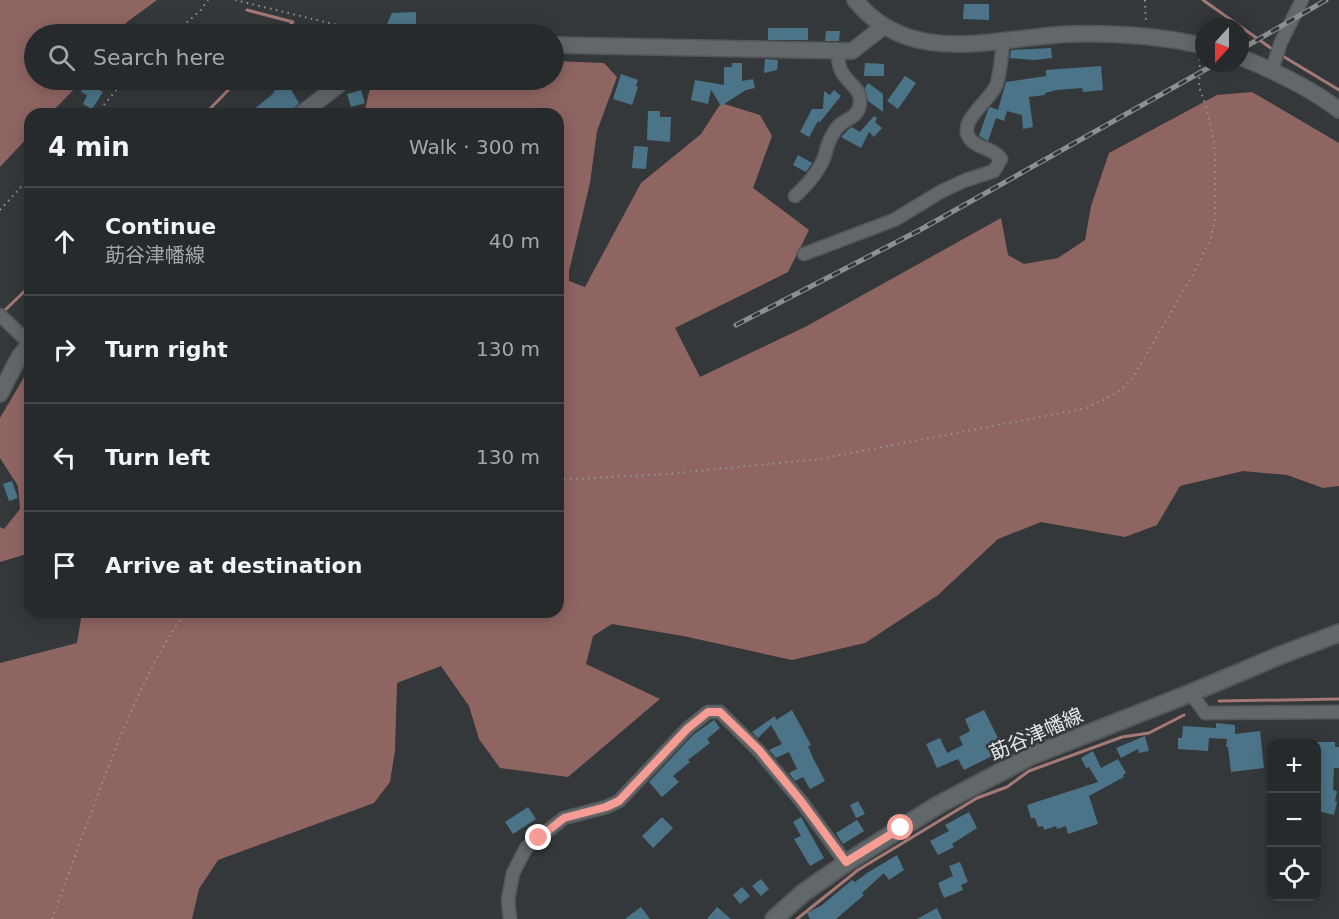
<!DOCTYPE html>
<meta charset="utf-8">
<style>
body{margin:0;font-family:"DejaVu Sans","Noto Sans JP",sans-serif;background:#2f3234;color:#f1f3f6}
.controls{position:absolute;right:18px;bottom:18px;display:grid;overflow:hidden;border-radius:12px;box-shadow:0 3px 15px #0003}
.controls button{width:54px;height:54px;display:grid;place-items:center;padding:0;border:0;border-bottom:2px solid #434648;background:#272a2c;color:#f1f3f6;font:30px sans-serif}
.compass{position:absolute;left:1195px;top:18px;width:54px;height:54px;border-radius:50%;background:#272a2c;box-shadow:0 3px 15px #0003;rotate:201deg}
.stop{position:absolute;width:18px;height:18px;margin:-14px;border:4px solid #f59c95;border-radius:50%;background:#fff}
.stop.end{background:#f59c95;border-color:#fff;box-shadow:0 2px 6px #0008}
.list{margin:0;padding:0;list-style:none}
h2{display:flex;justify-content:space-between;align-items:center;height:78px;margin:0;padding:0 24px;font-size:26px}
h2 small{font-size:20px;font-weight:400;color:#a4a7a9}
.list li{display:grid;grid-template-columns:39px 1fr auto;gap:18px;align-items:center;box-sizing:border-box;height:108px;padding:0 24px;border-top:2px solid #434648}
.list b{display:block;font-size:22px;white-space:nowrap}
.list p{margin:0;font-size:20px;white-space:nowrap;color:#a4a7a9}
.list em{font-size:20px;font-style:normal;color:#a4a7a9}
.icon{flex:none;width:33px;height:33px;fill:none;stroke:currentColor;stroke-width:2;stroke-linecap:round;stroke-linejoin:round}
.map{position:relative;flex:none;width:1339px;height:919px;overflow:hidden}
.search{position:absolute;background:#272a2c;box-shadow:0 3px 15px #0003;left:24px;top:24px;width:540px;height:66px;display:flex;align-items:center;gap:15px;box-sizing:border-box;padding:0 21px;border-radius:33px;color:#a4a7a9;font-size:22px}
.panel{position:absolute;background:#272a2c;box-shadow:0 3px 15px #0003;left:24px;top:108px;width:540px;height:510px;border-radius:18px}
.map>svg:first-child{display:block}
.forest{fill:#8f6562}
.lines{fill:none;stroke-linecap:round;stroke-linejoin:round}
.stream{stroke:#a47976;stroke-width:3}
.building{fill:#4c7488}
.minor-casing{stroke:#54575a;stroke-width:15}
.tertiary-casing{stroke:#54575a;stroke-width:18}
.secondary-casing{stroke:#54575a;stroke-width:20}
.path{stroke:#929697;stroke-width:2;stroke-dasharray:1.5 4.5;stroke-linecap:butt}
.minor{stroke:#626769;stroke-width:12}
.tertiary{stroke:#626769;stroke-width:15}
.secondary{stroke:#626769;stroke-width:16}
.rail-casing{stroke:#8c9091;stroke-width:5}
.rail{stroke:#34383a;stroke-width:3;stroke-dasharray:9;stroke-linecap:butt}
.route{stroke:#f59c95;stroke-width:8}
.labels{text-anchor:middle;dominant-baseline:central;stroke-width:5;stroke-linejoin:round;paint-order:stroke}
.street-label{font-size:20px;fill:#e5e8e9;stroke:#34383a}
</style>
<div class="map">
<svg width="1339" height="919" viewBox="0 0 1339 919">
<rect width="100%" height="100%" fill="#34383a"/>
<path class="forest" d="M 0,0 L 157,0 L 127,22 L 118,34 L 34,34 L 34,80 L 83,80 L 50,114 L 30,114 L 30,135 L 0,167 Z
M 554,61 L 604,63 L 617,77 L 597,131 L 590,183 L 569,271 L 569,281 L 585,287 L 641,183 L 701,134 L 721,103 L 760,115 L 772,136 L 753,188 L 809,230 L 788,272 L 675,328 L 700,377 L 807,326 L 1001,218 L 1008,255 L 1024,264 L 1058,258 L 1085,240 L 1091,206 L 1109,153 L 1217,95 L 1252,92 L 1339,143 L 1339,486 L 1323,488 L 1287,475 L 1243,471 L 1180,486 L 1157,525 L 1125,537 L 1041,522 L 998,539 L 938,595 L 865,643 L 792,660 L 683,636 L 612,624 L 593,636 L 586,664 L 660,699 L 568,777 L 500,768 L 479,739 L 469,706 L 441,666 L 397,683 L 395,750 L 390,782 L 374,803 L 218,860 L 199,889 L 192,919 L 0,919 L 0,663 L 77,643 L 82,612 L 558,612 L 558,114 L 364,114 L 372,80 L 554,80 Z
M 30,367 L 30,553 L 0,562 L 0,527 L 4,529 L 20,509 L 18,486 L 0,458 L 0,418 Z"/>
<g class="lines">
<path class="stream" d="M 1203,0 L 1275,51
M 247,10 L 293,22 L 281,34
M 1281,55 L 1339,90
M 205,114 L 238,80
M 3,312 L 30,286
M 1219,701 L 1339,699
M 797,919 L 858,870 L 977,798 L 1007,787 L 1029,771 L 1122,737 L 1149,733 L 1184,715"/>
</g>
<path class="building" d="M 964,4 L 989,4 L 989,20 L 963,19 Z
M 416,12 L 416,30 L 395,30 L 386,26 L 392,13 Z
M 768,28 L 808,28 L 808,40 L 768,40 Z
M 826,31 L 840,31 L 839,41 L 825,41 Z
M 1051,48 L 1052,58 L 1034,60 L 1010,58 L 1011,50 Z
M 765,59 L 778,60 L 777,70 L 764,73 Z
M 732,63 L 742,63 L 742,81 L 753,79 L 755,88 L 746,90 L 721,106 L 711,90 L 708,104 L 691,100 L 695,80 L 724,85 L 724,67 L 732,67 Z
M 865,63 L 884,64 L 884,76 L 864,76 Z
M 1101,66 L 1103,90 L 1083,92 L 1082,88 L 1057,90 L 1045,93 L 1045,95 L 1029,97 L 1033,127 L 1023,129 L 1022,115 L 1007,111 L 1004,121 L 996,118 L 988,141 L 979,136 L 988,110 L 990,107 L 998,110 L 1006,82 L 1046,76 L 1046,70 Z
M 621,74 L 638,80 L 636,86 L 638,87 L 632,105 L 613,99 Z
M 905,76 L 916,83 L 898,109 L 887,101 Z
M 86,80 L 100,85 L 98,89 L 103,92 L 92,109 L 83,104 L 87,95 L 81,92 Z
M 287,83 L 299,103 L 292,110 L 291,114 L 248,114 L 274,93 L 273,92 Z
M 868,83 L 883,94 L 883,112 L 868,101 L 865,88 Z
M 361,90 L 365,103 L 351,107 L 347,94 Z
M 834,90 L 841,96 L 820,122 L 818,121 L 809,137 L 800,132 L 812,109 L 823,109 L 824,91 L 830,95 Z
M 648,111 L 660,111 L 660,117 L 671,117 L 670,142 L 647,140 Z
M 874,116 L 877,118 L 875,122 L 882,128 L 874,137 L 869,132 L 861,148 L 841,137 L 851,127 L 860,132 Z
M 634,146 L 648,147 L 646,169 L 632,168 Z
M 798,155 L 812,163 L 806,172 L 793,165 Z
M 12,481 L 18,498 L 9,501 L 3,484 Z
M 792,710 L 811,745 L 808,746 L 813,758 L 825,781 L 810,789 L 803,777 L 795,781 L 789,773 L 797,769 L 789,752 L 776,758 L 769,750 L 782,744 L 771,725 L 758,738 L 752,732 L 775,716 L 776,720 Z
M 984,710 L 1000,742 L 1022,730 L 1026,739 L 964,770 L 958,759 L 937,768 L 926,744 L 940,738 L 947,753 L 963,745 L 959,737 L 970,731 L 965,719 Z
M 714,720 L 720,728 L 707,739 L 710,743 L 688,760 L 690,762 L 673,776 L 679,782 L 662,797 L 649,782 L 693,735 Z
M 1216,723 L 1235,725 L 1235,734 L 1260,731 L 1264,768 L 1231,772 L 1228,747 L 1226,747 L 1227,739 L 1209,738 L 1208,751 L 1178,749 L 1178,738 L 1182,738 L 1183,726 L 1216,728 Z
M 1145,736 L 1149,751 L 1139,753 L 1138,749 L 1121,758 L 1116,748 Z
M 1317,742 L 1335,742 L 1335,747 L 1339,747 L 1339,768 L 1334,768 L 1333,790 L 1337,791 L 1335,801 L 1337,802 L 1334,815 L 1317,811 Z
M 1093,751 L 1101,768 L 1118,759 L 1126,773 L 1123,775 L 1124,777 L 1089,796 L 1098,824 L 1068,834 L 1066,826 L 1057,829 L 1056,826 L 1044,830 L 1043,826 L 1038,827 L 1035,818 L 1031,818 L 1027,805 L 1098,782 L 1089,767 L 1086,768 L 1081,758 Z
M 858,801 L 865,814 L 856,818 L 850,805 Z
M 528,807 L 536,819 L 513,834 L 505,822 Z
M 969,812 L 977,828 L 952,844 L 954,847 L 938,855 L 930,841 L 949,831 L 945,825 Z
M 662,817 L 673,828 L 653,848 L 642,836 Z
M 801,817 L 824,858 L 810,866 L 794,839 L 801,836 L 793,822 Z
M 857,820 L 864,831 L 843,844 L 836,833 Z
M 897,855 L 904,870 L 889,880 L 884,873 L 862,893 L 864,895 L 836,919 L 810,919 L 807,913 L 822,905 L 852,880 L 855,882 L 867,873 Z
M 960,862 L 968,882 L 961,885 L 963,890 L 944,898 L 938,883 L 953,876 L 949,866 Z
M 761,879 L 769,889 L 761,896 L 752,886 Z
M 742,887 L 750,896 L 740,904 L 733,895 Z
M 641,907 L 650,919 L 625,919 Z
M 717,907 L 731,919 L 707,919 Z
M 937,908 L 942,919 L 917,919 Z"/>
<g class="lines">
<defs>
<path id="minor" d="M 1272,70 L 1281,42 L 1302,0
M 795,196 C 806,186 820,170 825,155 C 827,145 830,138 836,129 C 844,117 861,120 860,99 C 859,82 836,82 838,50
M 804,254 L 894,220 L 942,191 L 966,180 L 994,171 L 1001,159 C 994,148 978,149 970,139 C 956,121 993,99 997,83 C 1001,69 1001,55 1004,41
M 0,315 L 30,344
M 1191,693 L 1205,713 L 1339,712
M 510,919 L 508,900 L 513,873 L 526,848 L 564,818 L 606,807 L 619,801 L 687,729 L 708,712 L 720,712 L 759,751 L 801,801 L 846,863"/>
<path id="tertiary" d="M 855,0 C 911,69 996,37 1071,34 C 1115,33 1161,36 1204,46
M 554,45 L 852,51 L 883,27
M 1240,57 C 1275,71 1309,87 1339,110
M 301,114 L 345,80
M 0,394 L 19,357 L 30,343"/>
<path id="secondary" d="M 774,919 L 803,893 L 846,863 L 938,805 L 1031,756 L 1191,693 L 1281,655 L 1339,633"/>
</defs>
<use href="#minor" class="minor-casing"/>
<use href="#tertiary" class="tertiary-casing"/>
<use href="#secondary" class="secondary-casing"/>
<path class="path" d="M 235,0 L 374,34
M 1145,0 L 1146,23
M 173,34 L 200,11 L 208,0
M 96,114 L 125,80
M 0,210 L 30,177
M 558,480 L 667,474 L 820,459 L 1087,408 C 1108,397 1121,394 1135,374 L 1191,278 L 1211,238 L 1215,220 L 1215,157 L 1214,142 L 1206,106 L 1199,87 L 1200,58
M 52,919 C 72,864 92,809 113,755 C 133,706 154,655 186,612"/>
<use href="#minor" class="minor"/>
<use href="#tertiary" class="tertiary"/>
<use href="#secondary" class="secondary"/>
<defs>
<path id="rail" d="M 1240,50 L 1326,0
M 736,325 L 918,231 L 1217,63"/>
</defs>
<use href="#rail" class="rail-casing"/>
<use href="#rail" class="rail"/>
</g>
<g class="lines">
<path class="route" d="M 539,838 L 564,818 L 606,807 L 619,801 L 687,729 L 708,712 L 720,712 L 759,750 L 801,801 L 846,862 L 901,828"/>
</g>
<g class="labels">
<g class="street-label">
<text transform="translate(1036 734) rotate(-24)">莇谷津幡線</text>
</g>
</g>
</svg>
<div class="controls">
<button>+</button>
<button>−</button>
<button><svg class="icon" aria-label="locate" viewBox="0 0 24 24"><circle cx="12" cy="12" r="6"/><path d="M12 2v4M12 18v4M2 12h4M18 12h4"/></svg></button>
</div>
<svg class="compass" viewBox="-18 -18 36 36"><path d="M0-13l5 13h-10z" fill="#e53935"/><path d="M0 13l5-13h-10z" fill="#a4a7a9"/></svg>
<div class="stop" style="left:901px;top:828px"></div>
<div class="stop end" style="left:539px;top:838px"></div>
<div class="search"><svg class="icon" aria-label="search" viewBox="0 0 24 24"><circle cx="10" cy="10" r="6"/><path d="M15 15l6 6"/></svg>Search here</div>
<section class="panel">
<h2>4 min<small>Walk · 300 m</small></h2>
<ul class="list">
<li><svg class="icon" aria-label="ahead" viewBox="0 0 24 24"><path d="M12 20V5M6 11l6-6 6 6"/></svg><div><b>Continue</b><p>莇谷津幡線</p></div><em>40 m</em></li>
<li><svg class="icon" aria-label="right" viewBox="0 0 24 24"><path d="M7 20v-9h11M14 6l5 5-5 5"/></svg><div><b>Turn right</b></div><em>130 m</em></li>
<li><svg class="icon" aria-label="left" viewBox="0 0 24 24"><path d="M17 20v-9H6M10 6l-5 5 5 5"/></svg><div><b>Turn left</b></div><em>130 m</em></li>
<li><svg class="icon" aria-label="arrive" viewBox="0 0 24 24"><path d="M6 21V4h12l-3 4 3 4H6"/></svg><div><b>Arrive at destination</b></div></li>
</ul>
</section>
</div>
